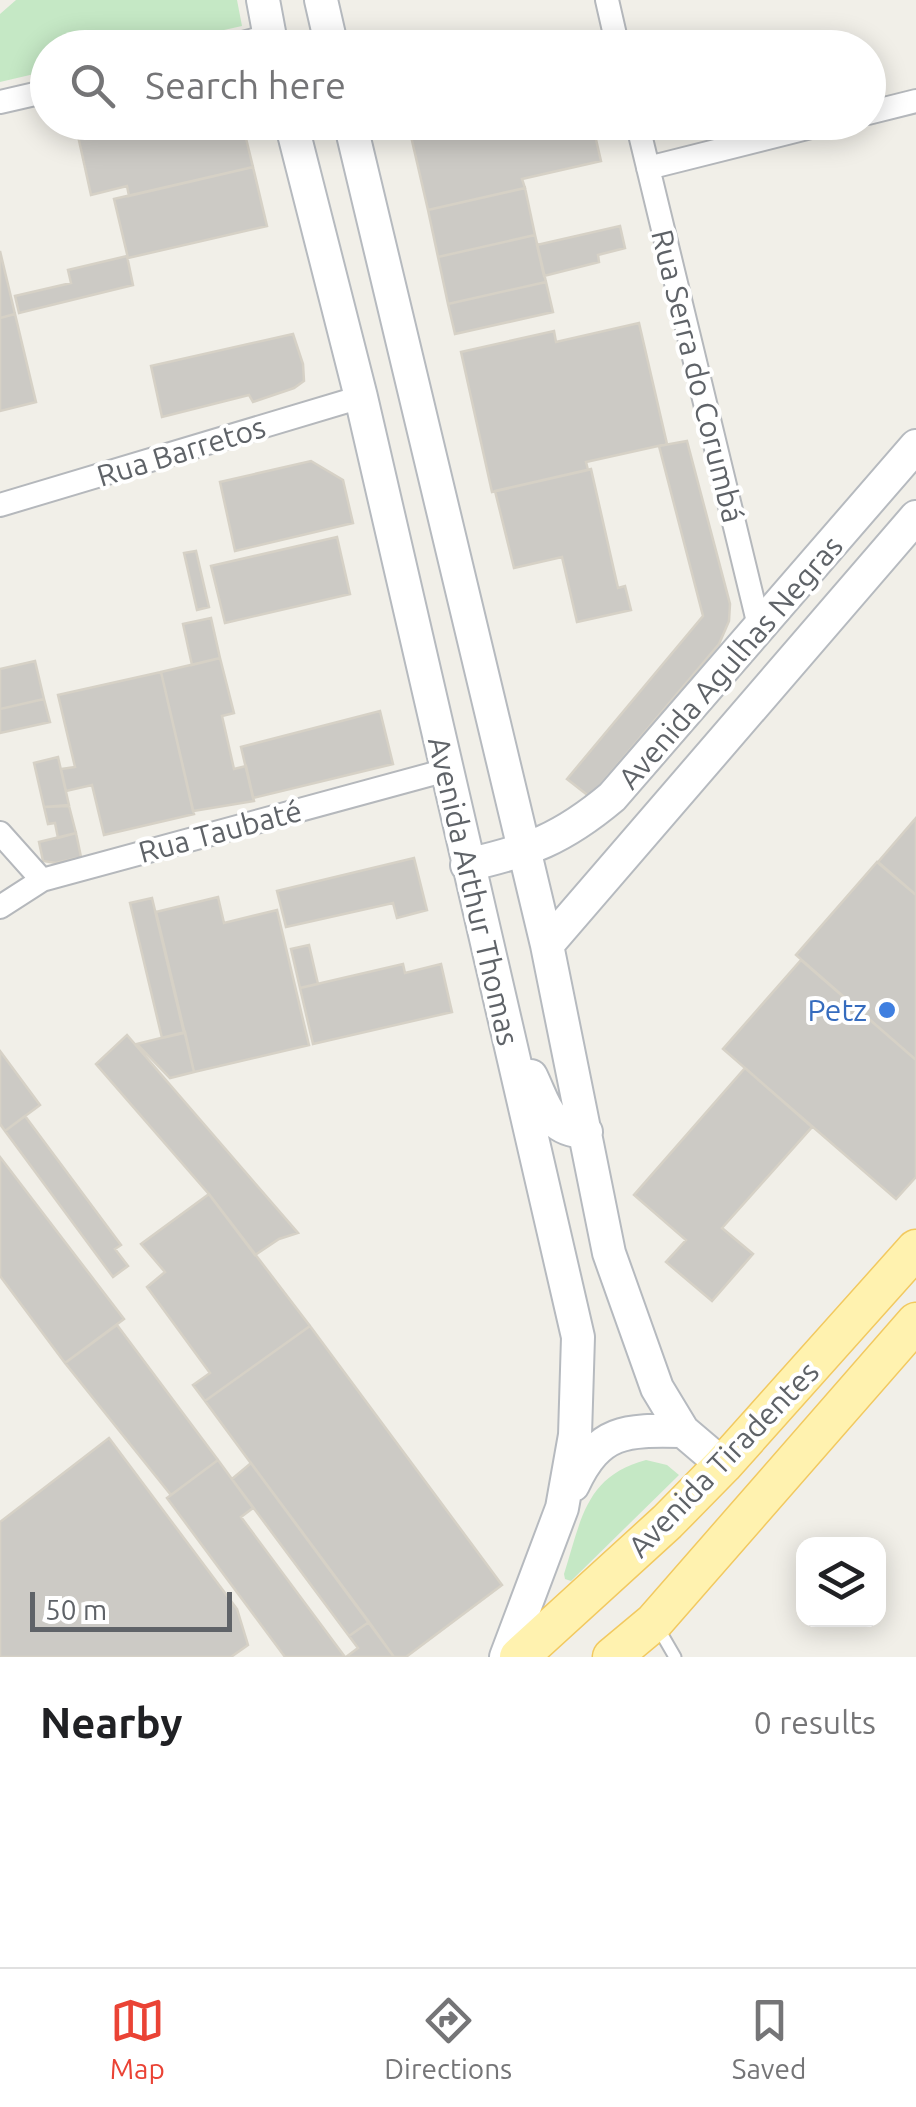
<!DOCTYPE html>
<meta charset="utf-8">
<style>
body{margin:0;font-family:Ubuntu,sans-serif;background:#f6f6f6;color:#202124}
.controls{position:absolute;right:30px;bottom:30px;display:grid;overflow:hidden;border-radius:20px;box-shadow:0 5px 25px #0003}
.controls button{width:90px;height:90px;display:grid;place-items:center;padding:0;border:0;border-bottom:2px solid #e0e0e0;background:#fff;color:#202124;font:50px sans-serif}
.scale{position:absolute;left:30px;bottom:25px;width:202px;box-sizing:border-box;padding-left:10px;border:5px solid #5f6368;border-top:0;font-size:28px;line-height:35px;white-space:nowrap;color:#5f6368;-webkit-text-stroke:8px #fff;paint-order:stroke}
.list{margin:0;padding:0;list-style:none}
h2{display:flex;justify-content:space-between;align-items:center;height:130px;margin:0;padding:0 40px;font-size:42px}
h2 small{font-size:32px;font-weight:400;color:#757577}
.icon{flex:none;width:55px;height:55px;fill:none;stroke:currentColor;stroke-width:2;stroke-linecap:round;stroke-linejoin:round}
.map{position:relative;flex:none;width:916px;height:1657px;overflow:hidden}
.search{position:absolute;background:#fff;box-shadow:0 5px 25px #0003;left:30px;right:30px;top:30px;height:110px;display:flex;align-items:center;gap:25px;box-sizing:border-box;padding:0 35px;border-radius:55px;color:#757577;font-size:38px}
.sheet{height:310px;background:#fff}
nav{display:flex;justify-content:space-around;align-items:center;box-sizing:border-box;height:140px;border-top:2px solid #e0e0e0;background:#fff;font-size:28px;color:#757577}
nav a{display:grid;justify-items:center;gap:5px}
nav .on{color:#ea4335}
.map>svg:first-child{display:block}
.green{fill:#c5e8c5}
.building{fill:#cccac5;stroke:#d6d1c6;stroke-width:2.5}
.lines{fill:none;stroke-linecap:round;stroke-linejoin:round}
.lane-casing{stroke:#b5b8bc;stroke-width:15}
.street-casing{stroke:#b5b8bc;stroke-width:26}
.secondary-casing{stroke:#b6babf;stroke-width:36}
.primary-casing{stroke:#f2c960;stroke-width:41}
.lane{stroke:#fff;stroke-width:11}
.street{stroke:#fff;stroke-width:22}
.secondary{stroke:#fff;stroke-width:32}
.primary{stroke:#fff2af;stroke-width:38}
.shop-dot{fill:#3f7fe0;stroke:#fff;stroke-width:4}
.labels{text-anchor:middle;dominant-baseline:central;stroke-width:8;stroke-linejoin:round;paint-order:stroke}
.street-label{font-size:30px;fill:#5f6368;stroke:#fff}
.shop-label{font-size:30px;fill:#366cbe;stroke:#fff;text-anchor:end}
</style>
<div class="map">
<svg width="916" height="1657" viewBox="0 0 916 1657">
<rect width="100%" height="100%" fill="#f1efe8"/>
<path class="green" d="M 16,0 L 237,0 L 242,26 L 148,47 L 48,48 L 47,71 L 0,82 L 0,14 Z
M 646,1460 L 667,1465 L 679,1475 L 571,1581 L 565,1579 L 564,1574 C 581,1521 585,1476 646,1460 Z"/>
<path class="building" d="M 133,122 L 156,122 L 158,132 L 178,128 L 177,122 L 242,122 L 253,167 L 129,196 L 127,186 L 91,195 L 78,136 Z
M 453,122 L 592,122 L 601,161 L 522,179 L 525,188 L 428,210 L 410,132 Z
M 253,167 L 267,226 L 128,258 L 114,199 Z
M 525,188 L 535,235 L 438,257 L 428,210 Z
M 620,226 L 625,248 L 598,255 L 599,262 L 544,276 L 537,245 Z
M 535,235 L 546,282 L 448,304 L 438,257 Z
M 0,251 L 15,314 L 0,318 Z
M 127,256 L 133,285 L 19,313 L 15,296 L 71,283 L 68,270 Z
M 546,282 L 553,312 L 455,334 L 448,304 Z
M 15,314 L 36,402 L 0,411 L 0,318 Z
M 639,323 L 667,444 L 586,462 L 588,470 L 492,492 L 461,352 L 554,331 L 556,342 Z
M 293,334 L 303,364 L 304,381 L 294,388 L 253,402 L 249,395 L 162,417 L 151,366 Z
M 687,441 L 730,604 L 729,621 L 719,644 L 590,797 L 567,779 L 703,616 L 659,446 Z
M 311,461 L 343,480 L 353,523 L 235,551 L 220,482 Z
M 591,469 L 618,588 L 625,586 L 631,610 L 577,622 L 562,557 L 514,568 L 495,491 Z
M 337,537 L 350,594 L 225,623 L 211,566 Z
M 196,551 L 209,607 L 197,610 L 184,553 Z
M 211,618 L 220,658 L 192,665 L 183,624 Z
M 220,658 L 234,713 L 222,716 L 234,769 L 246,766 L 254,801 L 193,811 L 161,672 Z
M 35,661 L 44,699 L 0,709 L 0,669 Z
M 161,672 L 194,814 L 104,835 L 92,785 L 66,791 L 61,769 L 75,767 L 58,695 Z
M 44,699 L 50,722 L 0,733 L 0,709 Z
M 380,711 L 393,764 L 253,798 L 241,747 Z
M 58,757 L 69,805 L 44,807 L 34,763 Z
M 69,806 L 76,833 L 58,838 L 55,823 L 48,824 L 44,807 Z
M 916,818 L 916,895 L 878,862 Z
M 76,833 L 81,857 L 56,863 L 43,861 L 39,842 Z
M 414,858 L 427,910 L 397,918 L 393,903 L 286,927 L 277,891 Z
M 877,862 L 916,895 L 916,1060 L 796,955 Z
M 218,897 L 224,923 L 277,910 L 309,1045 L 194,1072 L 156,912 Z
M 152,898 L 184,1033 L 162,1038 L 130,903 Z
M 309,945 L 318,984 L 300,988 L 291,949 Z
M 801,960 L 916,1060 L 916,1177 L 896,1199 L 723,1049 Z
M 403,964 L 405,973 L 441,964 L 452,1012 L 313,1044 L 300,988 Z
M 185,1032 L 194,1072 L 170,1078 L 137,1044 Z
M 127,1035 L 298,1233 L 279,1239 L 255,1255 L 208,1193 L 96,1064 Z
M 0,1051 L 40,1105 L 5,1131 L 0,1124 Z
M 745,1068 L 812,1127 L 722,1228 L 753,1254 L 712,1301 L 666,1262 L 686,1240 L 634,1195 Z
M 25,1116 L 121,1245 L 115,1249 L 128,1266 L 113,1277 L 5,1131 Z
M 0,1157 L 124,1319 L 65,1363 L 0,1276 Z
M 209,1194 L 310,1326 L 205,1401 L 193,1385 L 210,1373 L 147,1287 L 165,1272 L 141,1244 Z
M 117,1325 L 218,1460 L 171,1495 L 65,1363 Z
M 310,1326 L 502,1585 L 406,1657 L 394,1657 L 205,1401 Z
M 109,1438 L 237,1609 L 248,1645 L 231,1657 L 0,1657 L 0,1522 Z
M 218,1460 L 253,1508 L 241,1517 L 345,1657 L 285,1657 L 167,1498 Z
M 251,1463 L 369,1622 L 349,1636 L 232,1479 Z
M 369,1622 L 394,1657 L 346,1657 L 358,1648 L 349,1636 Z"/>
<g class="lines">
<defs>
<path id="lane" d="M 657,1626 L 675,1657"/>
<path id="street" d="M 607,0 L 618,48
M 224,48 L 269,36
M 0,102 L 48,91
M 868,113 L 916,101
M 637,122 L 760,630
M 648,168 L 831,122
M 0,505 L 361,397
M 0,833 L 42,880
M 0,907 L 42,880 L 447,770"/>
<path id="secondary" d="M 263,0 L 272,48
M 321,0 L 332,48
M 291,122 L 361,397 L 578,1337 L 575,1435 L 562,1508 L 506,1657
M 350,122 L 547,945 L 609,1253 L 657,1388 L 683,1431 L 723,1465
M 467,865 C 529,851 562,839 612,797 L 916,446
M 547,945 L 916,517
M 531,1076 C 546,1107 548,1130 586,1132
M 573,1485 C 599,1429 626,1430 683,1431"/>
<path id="primary" d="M 519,1657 L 667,1522 L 723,1465 L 916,1249
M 612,1657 L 654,1622 L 916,1322"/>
</defs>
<use href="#lane" class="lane-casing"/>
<use href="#street" class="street-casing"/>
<use href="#secondary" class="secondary-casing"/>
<use href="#primary" class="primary-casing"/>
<use href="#lane" class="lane"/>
<use href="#street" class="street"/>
<use href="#secondary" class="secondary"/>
<use href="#primary" class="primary"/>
</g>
<circle class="shop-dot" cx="887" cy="1010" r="10"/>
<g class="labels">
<g class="street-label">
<text transform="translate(698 376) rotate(76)">Rua Serra do Corumbá</text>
<text transform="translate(181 451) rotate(-17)">Rua Barretos</text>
<text transform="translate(730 662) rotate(-49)">Avenida Agulhas Negras</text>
<text transform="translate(220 831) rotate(-15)">Rua Taubaté</text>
<text transform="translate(474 891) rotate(77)">Avenida Arthur Thomas</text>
<text transform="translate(723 1459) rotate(-46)">Avenida Tiradentes</text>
</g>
<g class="shop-label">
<text x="867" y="1010">Petz</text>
</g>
</g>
</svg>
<div class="controls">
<button><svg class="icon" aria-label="layers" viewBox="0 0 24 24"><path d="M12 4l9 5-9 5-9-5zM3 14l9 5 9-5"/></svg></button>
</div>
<div class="scale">50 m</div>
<div class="search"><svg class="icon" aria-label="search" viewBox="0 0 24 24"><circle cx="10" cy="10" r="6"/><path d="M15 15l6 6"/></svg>Search here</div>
</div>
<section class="sheet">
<h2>Nearby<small>0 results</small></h2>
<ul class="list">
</ul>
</section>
<nav>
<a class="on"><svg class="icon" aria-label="map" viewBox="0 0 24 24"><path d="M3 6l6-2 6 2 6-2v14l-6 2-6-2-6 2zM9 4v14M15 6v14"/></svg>Map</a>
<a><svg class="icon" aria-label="directions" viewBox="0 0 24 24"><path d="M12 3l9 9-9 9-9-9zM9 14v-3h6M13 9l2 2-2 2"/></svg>Directions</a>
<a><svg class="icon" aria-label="saved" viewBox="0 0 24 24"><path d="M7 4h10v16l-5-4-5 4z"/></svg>Saved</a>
</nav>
